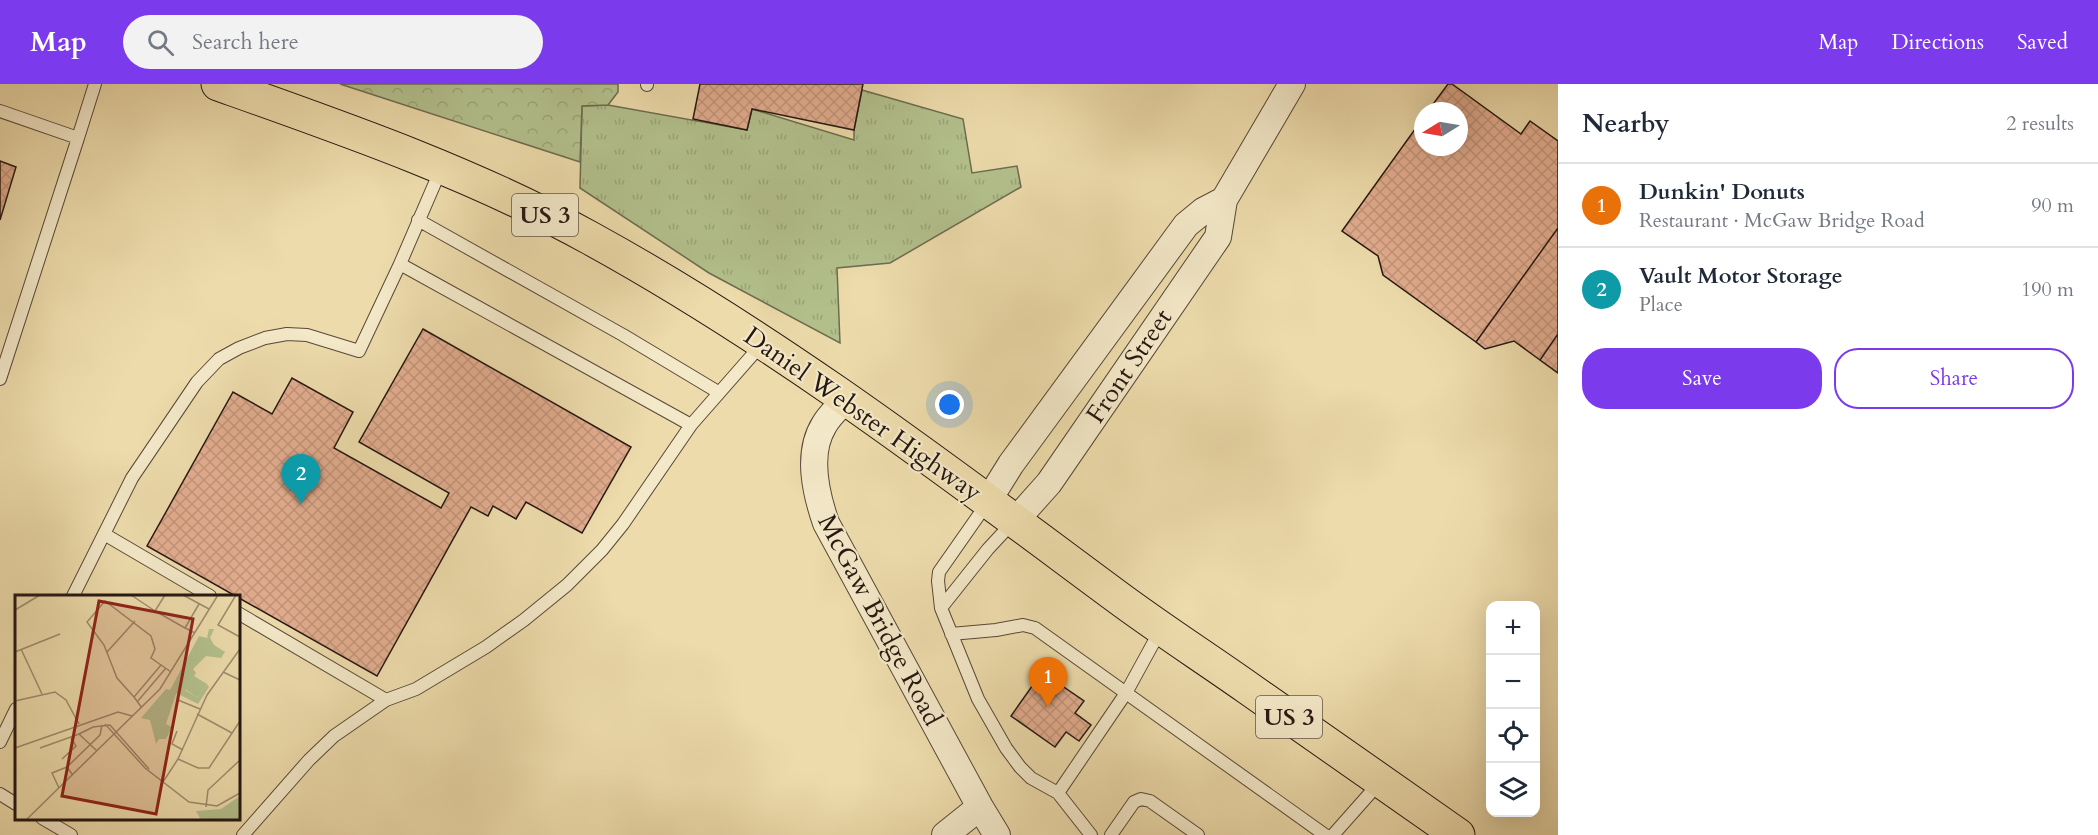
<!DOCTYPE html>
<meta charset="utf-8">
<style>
body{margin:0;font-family:Cardo,serif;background:#f2f2f3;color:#1f2937}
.controls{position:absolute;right:18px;bottom:18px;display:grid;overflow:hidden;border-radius:12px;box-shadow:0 6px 24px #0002}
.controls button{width:54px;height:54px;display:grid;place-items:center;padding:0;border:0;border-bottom:2px solid #e0e1e3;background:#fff;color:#1f2937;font:30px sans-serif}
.compass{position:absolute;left:1414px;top:18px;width:54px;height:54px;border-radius:50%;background:#fff;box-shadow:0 6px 24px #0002;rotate:259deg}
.you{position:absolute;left:950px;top:321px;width:21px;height:21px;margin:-15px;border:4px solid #fff;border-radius:50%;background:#1a73e8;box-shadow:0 0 0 9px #1a73e833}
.badge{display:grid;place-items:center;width:39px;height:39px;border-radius:50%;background:#7c3aed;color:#fff;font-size:20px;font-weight:700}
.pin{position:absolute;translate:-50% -50px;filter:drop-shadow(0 2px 3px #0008)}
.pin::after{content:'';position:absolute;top:32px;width:21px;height:18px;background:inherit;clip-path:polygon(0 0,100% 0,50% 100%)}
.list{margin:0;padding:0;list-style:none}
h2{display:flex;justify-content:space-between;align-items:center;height:78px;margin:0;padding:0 24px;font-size:26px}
h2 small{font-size:20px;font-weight:400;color:#747a83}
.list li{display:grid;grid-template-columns:39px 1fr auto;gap:18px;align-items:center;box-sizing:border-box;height:84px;padding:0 24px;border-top:2px solid #e0e1e3}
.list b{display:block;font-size:22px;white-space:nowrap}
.list p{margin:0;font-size:20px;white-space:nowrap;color:#747a83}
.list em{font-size:20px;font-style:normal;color:#747a83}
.actions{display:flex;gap:12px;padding:18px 24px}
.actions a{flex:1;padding:14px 0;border:2px solid #7c3aed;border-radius:24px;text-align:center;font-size:21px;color:#7c3aed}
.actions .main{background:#7c3aed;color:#fff}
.icon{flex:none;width:33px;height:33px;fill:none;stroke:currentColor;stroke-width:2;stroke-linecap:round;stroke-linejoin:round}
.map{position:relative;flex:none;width:1558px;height:751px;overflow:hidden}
header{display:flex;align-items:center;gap:36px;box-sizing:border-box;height:84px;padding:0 30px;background:#7c3aed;color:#fff}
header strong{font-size:28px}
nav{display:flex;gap:33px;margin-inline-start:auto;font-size:21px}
.search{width:420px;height:54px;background:#f2f2f3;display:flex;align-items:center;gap:15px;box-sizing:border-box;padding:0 21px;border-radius:33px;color:#747a83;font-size:22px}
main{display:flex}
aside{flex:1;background:#fff}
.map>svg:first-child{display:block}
.grass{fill:url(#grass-tufts);stroke:#6c6c50;stroke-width:1.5}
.forest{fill:url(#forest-crowns);stroke:#6c6c50;stroke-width:1.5}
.building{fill:url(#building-cross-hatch);stroke:#251712;stroke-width:1.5}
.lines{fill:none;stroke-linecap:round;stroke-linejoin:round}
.lane-casing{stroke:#574838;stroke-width:14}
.street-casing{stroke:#574838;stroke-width:28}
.primary-casing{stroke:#251712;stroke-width:35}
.lane{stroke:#f3e8c8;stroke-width:12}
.street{stroke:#f3e8c8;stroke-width:26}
.primary{stroke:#eddbab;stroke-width:33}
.labels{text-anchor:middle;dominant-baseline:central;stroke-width:4.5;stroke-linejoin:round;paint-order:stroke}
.shield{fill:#f3e8c8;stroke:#635649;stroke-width:1.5}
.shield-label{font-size:24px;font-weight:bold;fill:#251712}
.street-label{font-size:26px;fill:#251712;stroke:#f3e8c8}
.inset-road{fill:none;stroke:#9d8d6e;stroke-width:1.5}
.view{fill:#8f2418;fill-opacity:0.15;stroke:#8f2418;stroke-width:3}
.inset-edge{fill:none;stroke:#251712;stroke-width:3}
</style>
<header>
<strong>Map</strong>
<div class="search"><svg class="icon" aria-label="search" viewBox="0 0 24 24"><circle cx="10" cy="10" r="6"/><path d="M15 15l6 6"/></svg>Search here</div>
<nav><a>Map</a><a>Directions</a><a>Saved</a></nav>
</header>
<main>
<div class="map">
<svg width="1558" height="751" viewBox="0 0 1558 751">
<defs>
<pattern id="grass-tufts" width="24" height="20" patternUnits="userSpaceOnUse" patternTransform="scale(1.5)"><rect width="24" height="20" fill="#b3c18d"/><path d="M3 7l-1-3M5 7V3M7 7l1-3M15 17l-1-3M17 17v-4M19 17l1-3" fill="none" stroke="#9aa579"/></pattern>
<pattern id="forest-crowns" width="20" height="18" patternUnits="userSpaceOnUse" patternTransform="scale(1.5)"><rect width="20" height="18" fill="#b3c18d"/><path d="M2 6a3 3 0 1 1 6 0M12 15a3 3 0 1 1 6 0" fill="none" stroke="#9aa579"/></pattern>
<pattern id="building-cross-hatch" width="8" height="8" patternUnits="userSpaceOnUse" patternTransform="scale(1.5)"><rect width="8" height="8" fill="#e2ad8f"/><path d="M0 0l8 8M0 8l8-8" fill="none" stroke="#c2947a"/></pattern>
</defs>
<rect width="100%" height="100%" fill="#eddbab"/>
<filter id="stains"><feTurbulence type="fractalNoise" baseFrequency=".00333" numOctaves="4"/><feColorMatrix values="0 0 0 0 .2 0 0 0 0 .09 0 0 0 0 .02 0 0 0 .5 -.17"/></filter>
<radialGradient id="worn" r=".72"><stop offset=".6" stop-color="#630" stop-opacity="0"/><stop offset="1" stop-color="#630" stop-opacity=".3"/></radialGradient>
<path class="grass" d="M 862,6 L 963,35 L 972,89 L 1017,82 L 1021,103 L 890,179 L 837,184 L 840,259 L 709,189 L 580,104 L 582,22 L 608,21 L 747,46 L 752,25 L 854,56 L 854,46 Z"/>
<path class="forest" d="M 340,0 L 618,0 L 618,8 L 608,21 L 582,22 L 580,78 Z"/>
<path class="building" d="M 700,0 L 863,0 L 854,46 L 752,25 L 747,46 L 693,35 Z
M 1448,0 L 1452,0 L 1521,50 L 1530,37 L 1558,57 L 1558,144 L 1476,258 L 1383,191 L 1378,172 L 1342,147 L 1423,34 L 1423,63 L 1459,63 L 1459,27 L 1428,27 Z
M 0,77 L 16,83 L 0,136 Z
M 1558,144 L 1558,250 L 1540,276 L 1514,257 L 1485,265 L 1476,258 Z
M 423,245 L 631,363 L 582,449 L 526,418 L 516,435 L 493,422 L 488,432 L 471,423 L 377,592 L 147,462 L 233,308 L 272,330 L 292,294 L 353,328 L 334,364 L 441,424 L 449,409 L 359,358 Z
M 1558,250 L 1558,289 L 1540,276 Z
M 1042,588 L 1084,617 L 1075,629 L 1091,641 L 1079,657 L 1066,648 L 1055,663 L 1011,632 Z"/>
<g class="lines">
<defs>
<path id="lane" d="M 647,1 L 647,0
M 0,27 L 78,54 L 95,0
M 441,85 L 400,180 L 691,341 L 762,260
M 418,136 L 623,251 L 718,308
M 0,295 L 78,54
M 988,418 L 939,488 L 938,497 L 941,524 L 978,615 L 1006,664 L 1020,683 L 1031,694 L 1058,709
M 104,450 L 210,512
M 73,512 L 132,394 L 197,298 L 219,275 L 239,264 L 265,254 L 287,250 L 307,251 L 359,267 L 400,180
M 941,524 L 988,465 L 1013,438
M 238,529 L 386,616
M 951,550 L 996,546 L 1023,541 L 1035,544 L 1325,751
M 0,658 L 16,625
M 0,710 L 16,720
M 42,734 L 71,751
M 243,751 L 309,676 L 334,652 L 386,616 L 416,605 L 486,563 L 524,536 L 567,501 L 602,466 L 623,440 L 691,341
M 1091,751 L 1058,709 L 1126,609 L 1161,545
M 1111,751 L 1134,718 L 1141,715 L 1150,717 L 1198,751
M 1333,751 L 1380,698"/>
<path id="street" d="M 845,316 C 838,324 829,332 824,341 C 806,370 816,410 826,439 L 980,723 L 997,751
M 988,417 L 1011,380 L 1186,141 L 1203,127 L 1224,116
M 1015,437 L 1049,399 L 1218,153 L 1224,116 L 1292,0
M 945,751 L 980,723"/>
<path id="primary" d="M 218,0 C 345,45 472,89 590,154 C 776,256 946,386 1116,512 C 1159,544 1204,573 1248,604 C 1318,653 1388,702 1458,751"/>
</defs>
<use href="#lane" class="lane-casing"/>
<use href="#street" class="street-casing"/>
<use href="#primary" class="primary-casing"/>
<use href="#lane" class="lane"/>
<use href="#street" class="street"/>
<use href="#primary" class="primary"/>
</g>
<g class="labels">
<g class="shield">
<rect x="512" y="110" width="66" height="42" rx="4.5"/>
<rect x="1256" y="612" width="66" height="42" rx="4.5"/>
</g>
<g class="shield-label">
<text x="545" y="131">US 3</text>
<text x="1289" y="633">US 3</text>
</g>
<g class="street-label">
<text transform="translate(1129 282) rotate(-56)">Front Street</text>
<text transform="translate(863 330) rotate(35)">Daniel Webster Highway</text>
<text transform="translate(880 536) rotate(62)">McGaw Bridge Road</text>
</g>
</g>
<g transform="translate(15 511)">
<rect width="225" height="225" fill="#eddbab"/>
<path d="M 179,81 L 192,89 L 183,103 L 170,94 ZM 151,94 L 162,96 L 151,129 L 157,132 L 151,144 L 144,144 L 141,149 L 135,125 L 126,123 Z" fill="#b3c18d"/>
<path d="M 194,34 L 199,34 L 195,43 L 199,50 L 210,57 L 206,63 L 191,61 L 178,74 L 181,78 L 170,95 L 183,103 L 192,89 L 194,92 L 183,109 L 155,95 L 184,41 L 192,43 ZM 225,201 L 225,225 L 186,225 L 181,216 L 206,214 Z" fill="#b3c18d"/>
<path class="inset-road" d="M 116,0 L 140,16M 150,0 L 140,16 L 170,33M 168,0 L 194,14M 221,0 L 203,30 L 225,42M 0,15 L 25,0M 180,38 L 170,33 L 184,9M 6,54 L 27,99M 0,57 L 45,39M 92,57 L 120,26M 208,77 L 225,85M 119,102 L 102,83 L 89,50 L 72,27 L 90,6 L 136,41 L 140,54 L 136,63 L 146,70M 163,105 L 185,114M 0,106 L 40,97 L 51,105 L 64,129M 122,107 L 151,73M 127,113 L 119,102 L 146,70 L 156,77M 182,119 L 217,138M 90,129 L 130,173 L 174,207 L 202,211 L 225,198M 162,136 L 157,149 L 168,155M 64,139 L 78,132 L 95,130 L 134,174M 0,153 L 103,117 L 117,121M 25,153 L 64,139 L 82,156M 47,164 L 61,151 L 56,143M 163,164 L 183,173 L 194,173 L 225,126M 52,172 L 85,140 L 87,130M 148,187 L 163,164 L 192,100 L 225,54M 44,193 L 37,178 L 52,172 L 57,179M 191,212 L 193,195 L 225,165M 11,225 L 145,94 L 203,0"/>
<path class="view" d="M 84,6 L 178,24 L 141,219 L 47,201 Z"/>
<rect width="225" height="225" class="inset-edge"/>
</g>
<rect width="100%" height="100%" filter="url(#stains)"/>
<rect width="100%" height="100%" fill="url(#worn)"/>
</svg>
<div class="controls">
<button>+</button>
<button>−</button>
<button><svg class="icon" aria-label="locate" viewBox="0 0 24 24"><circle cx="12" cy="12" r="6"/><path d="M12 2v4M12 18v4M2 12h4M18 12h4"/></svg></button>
<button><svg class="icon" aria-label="layers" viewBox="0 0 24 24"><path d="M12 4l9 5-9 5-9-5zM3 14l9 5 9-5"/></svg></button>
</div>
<svg class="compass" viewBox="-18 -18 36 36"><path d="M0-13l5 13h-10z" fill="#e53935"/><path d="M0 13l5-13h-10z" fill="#747a83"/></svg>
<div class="you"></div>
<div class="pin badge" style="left:1048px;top:623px;background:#e8710a">1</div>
<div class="pin badge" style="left:301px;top:420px;background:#0f9aa8">2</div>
</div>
<aside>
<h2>Nearby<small>2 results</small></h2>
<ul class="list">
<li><span class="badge" style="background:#e8710a">1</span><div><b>Dunkin' Donuts</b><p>Restaurant · McGaw Bridge Road</p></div><em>90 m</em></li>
<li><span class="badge" style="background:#0f9aa8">2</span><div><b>Vault Motor Storage</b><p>Place</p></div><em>190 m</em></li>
</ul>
<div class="actions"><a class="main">Save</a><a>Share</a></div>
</aside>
</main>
